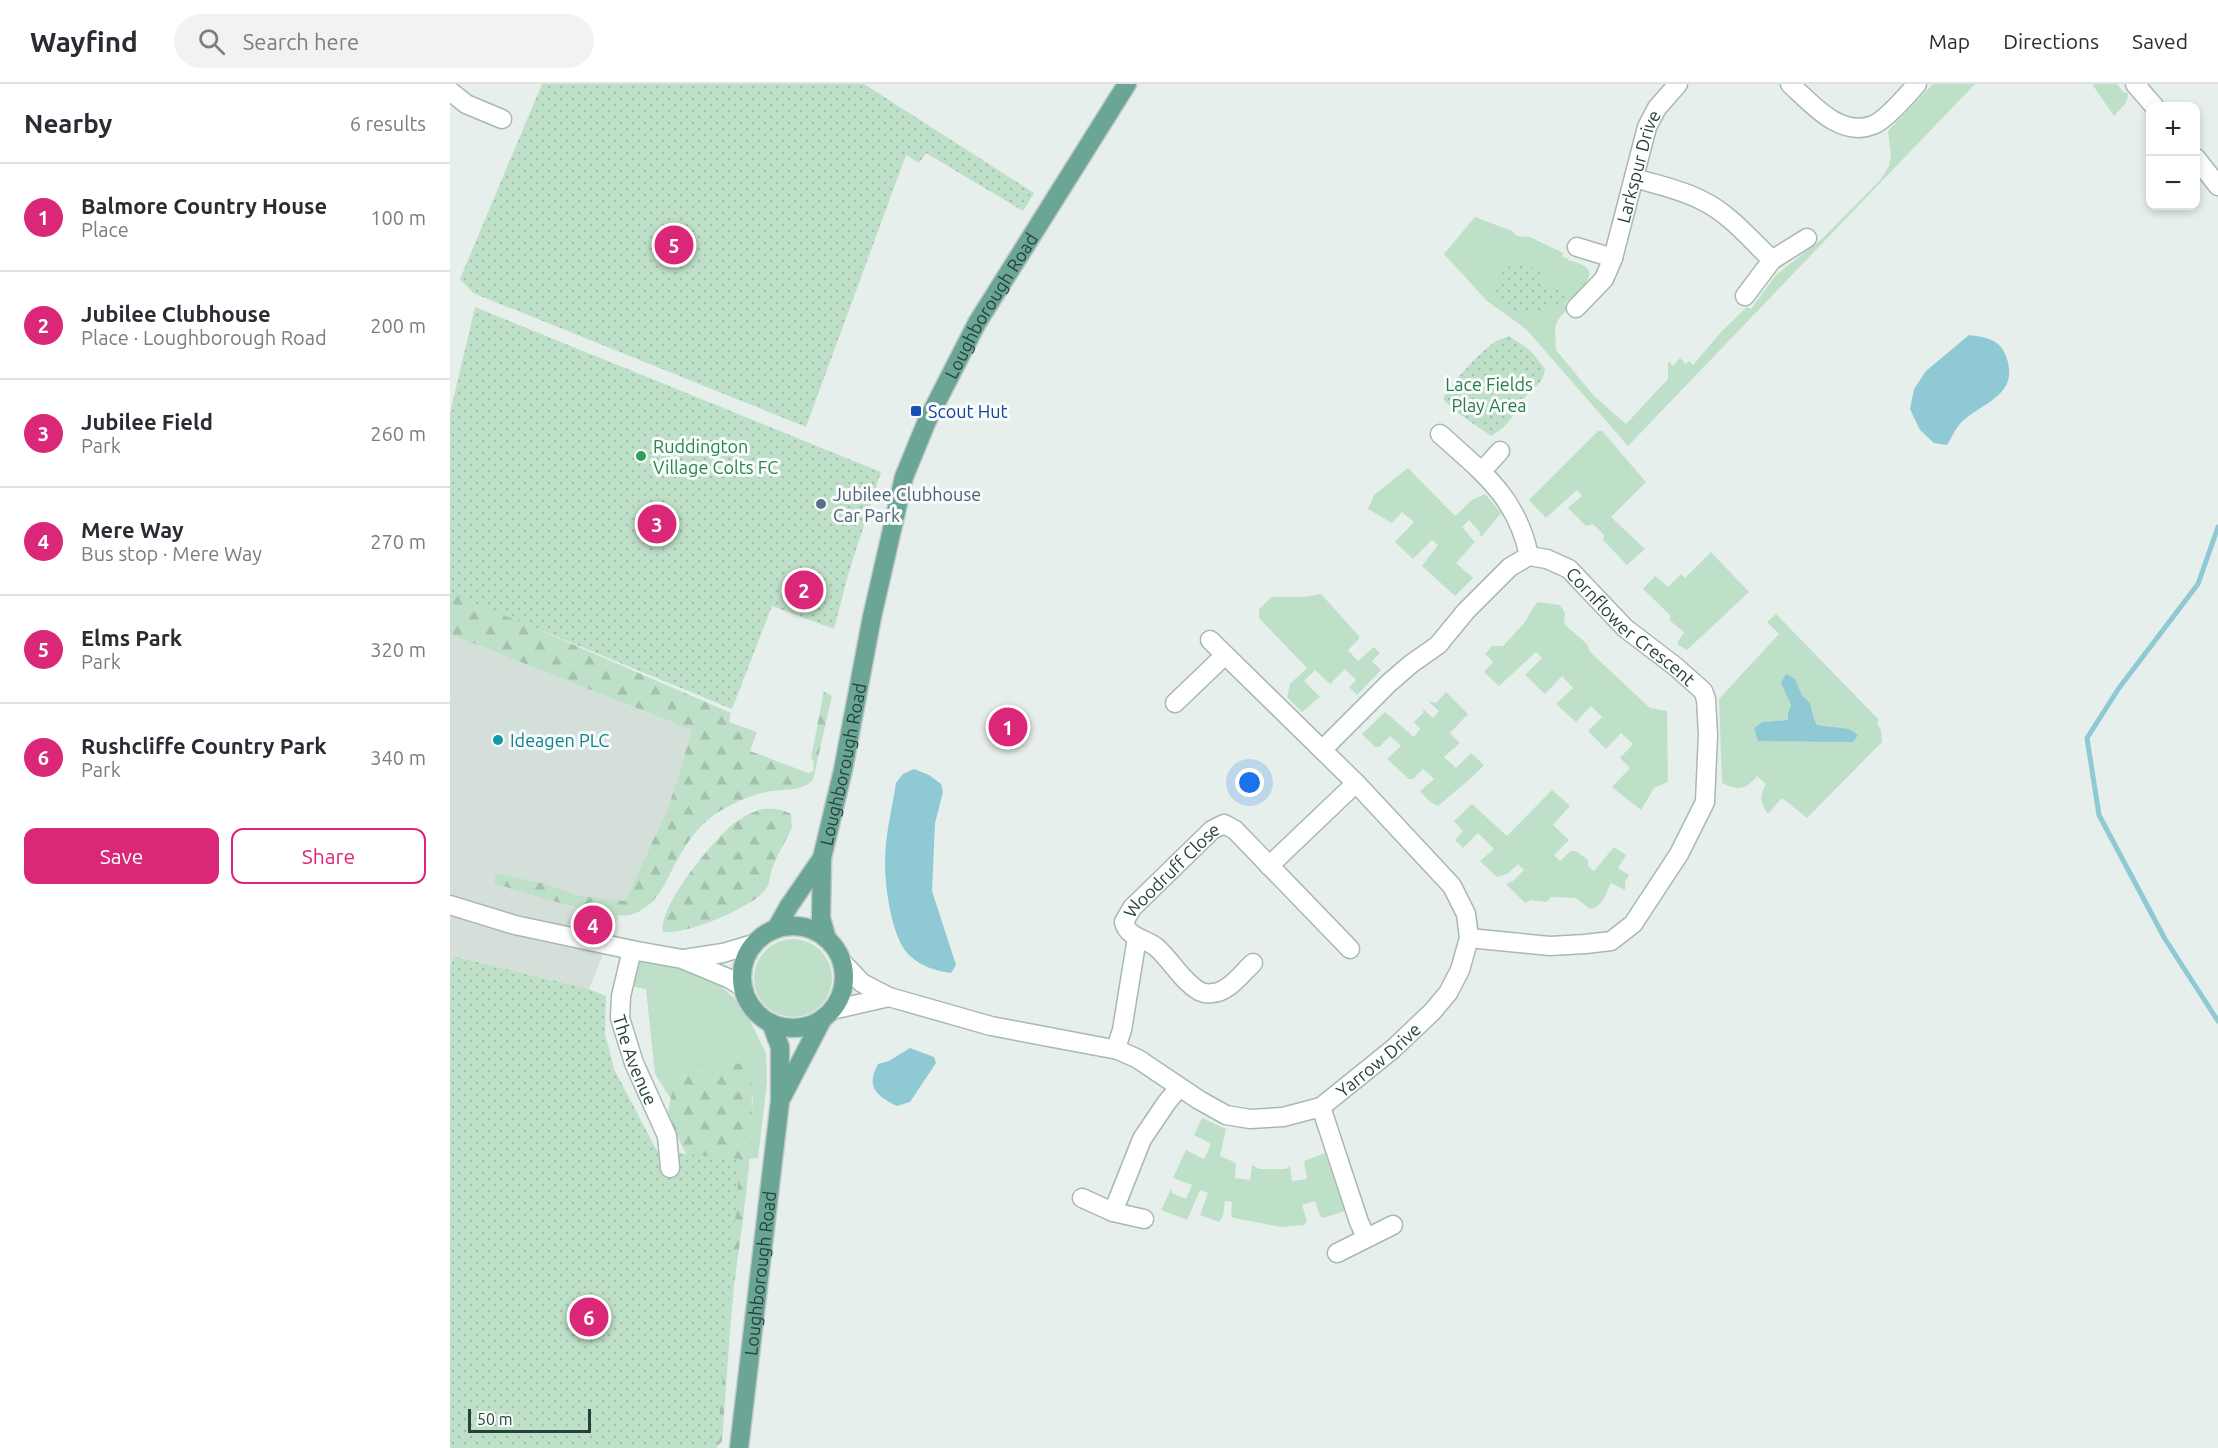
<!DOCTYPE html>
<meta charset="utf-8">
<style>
body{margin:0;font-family:Ubuntu,sans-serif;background:#f2f2f3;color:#2b2b33}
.controls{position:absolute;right:18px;top:18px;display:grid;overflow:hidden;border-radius:12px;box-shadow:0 3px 9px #0003}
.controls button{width:54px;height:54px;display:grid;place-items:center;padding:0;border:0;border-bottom:2px solid #e1e1e2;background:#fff;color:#2b2b33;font:30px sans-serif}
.scale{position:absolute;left:18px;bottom:15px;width:123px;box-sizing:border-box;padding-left:6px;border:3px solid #24423a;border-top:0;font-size:16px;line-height:21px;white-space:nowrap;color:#24423a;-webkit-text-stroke:4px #f7fbf9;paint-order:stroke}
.you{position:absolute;left:800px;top:699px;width:21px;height:21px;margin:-15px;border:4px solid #fff;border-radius:50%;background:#1a73e8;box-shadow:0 0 0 9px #1a73e833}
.badge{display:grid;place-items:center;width:39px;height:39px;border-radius:50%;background:#db2777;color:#fff;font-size:20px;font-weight:700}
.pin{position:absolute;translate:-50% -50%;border:3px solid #fff;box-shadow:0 2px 6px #0006}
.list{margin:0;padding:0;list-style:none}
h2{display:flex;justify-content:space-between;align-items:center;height:78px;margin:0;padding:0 24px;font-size:26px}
h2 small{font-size:20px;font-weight:400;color:#7c7c81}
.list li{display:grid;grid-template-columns:39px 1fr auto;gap:18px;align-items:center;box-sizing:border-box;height:108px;padding:0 24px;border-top:2px solid #e1e1e2}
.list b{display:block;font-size:22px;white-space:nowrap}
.list p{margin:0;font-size:20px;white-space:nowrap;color:#7c7c81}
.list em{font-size:20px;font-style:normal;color:#7c7c81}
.actions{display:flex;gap:12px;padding:18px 24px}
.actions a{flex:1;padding:14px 0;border:2px solid #db2777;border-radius:12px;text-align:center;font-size:21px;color:#db2777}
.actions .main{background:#db2777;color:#fff}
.icon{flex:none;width:33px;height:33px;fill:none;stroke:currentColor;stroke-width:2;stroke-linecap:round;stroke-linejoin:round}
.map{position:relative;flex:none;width:1768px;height:1364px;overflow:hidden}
header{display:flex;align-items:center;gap:36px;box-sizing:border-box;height:84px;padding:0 30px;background:#fff;border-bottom:2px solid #e1e1e2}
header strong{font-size:28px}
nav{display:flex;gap:33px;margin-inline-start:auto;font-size:21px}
.search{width:420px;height:54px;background:#f2f2f3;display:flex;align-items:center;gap:15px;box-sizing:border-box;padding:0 21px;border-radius:33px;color:#7c7c81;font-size:22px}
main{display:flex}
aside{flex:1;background:#fff}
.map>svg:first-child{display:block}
.built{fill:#d4dfda}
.green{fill:#bfe0c8;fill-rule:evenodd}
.forest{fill:url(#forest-firs)}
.park{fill:url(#park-dots)}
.water{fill:#8ec9d4}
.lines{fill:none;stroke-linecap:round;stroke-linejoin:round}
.stream{stroke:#8ec9d4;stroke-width:5}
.minor-casing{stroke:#a8b8b2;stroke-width:21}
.major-casing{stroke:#c2cac8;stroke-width:21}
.minor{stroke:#fff;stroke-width:18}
.major{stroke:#6aa596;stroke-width:18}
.transit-dot{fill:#1a4fb4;stroke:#f7fbf9;stroke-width:2}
.leisure-dot{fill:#2e9e5b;stroke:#f7fbf9;stroke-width:2}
.service-dot{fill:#5c6f8a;stroke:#f7fbf9;stroke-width:2}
.culture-dot{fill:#0f9aa8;stroke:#f7fbf9;stroke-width:2}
.labels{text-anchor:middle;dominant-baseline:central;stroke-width:6;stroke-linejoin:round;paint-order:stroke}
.street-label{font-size:18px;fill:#24423a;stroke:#f7fbf9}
.park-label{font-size:18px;fill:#2d7a4b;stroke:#f7fbf9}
.transit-label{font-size:18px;fill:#164399;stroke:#f7fbf9;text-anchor:start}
.leisure-label{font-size:18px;fill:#27864d;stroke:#f7fbf9;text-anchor:start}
.service-label{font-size:18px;fill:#4e5e75;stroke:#f7fbf9;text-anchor:start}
.culture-label{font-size:18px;fill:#0d838f;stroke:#f7fbf9;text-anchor:start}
</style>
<header>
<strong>Wayfind</strong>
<div class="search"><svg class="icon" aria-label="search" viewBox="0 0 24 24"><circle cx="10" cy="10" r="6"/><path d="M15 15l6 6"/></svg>Search here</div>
<nav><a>Map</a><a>Directions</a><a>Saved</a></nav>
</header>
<main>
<aside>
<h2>Nearby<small>6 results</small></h2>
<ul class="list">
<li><span class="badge">1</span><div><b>Balmore Country House</b><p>Place</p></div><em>100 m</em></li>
<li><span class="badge">2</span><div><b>Jubilee Clubhouse</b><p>Place · Loughborough Road</p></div><em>200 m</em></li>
<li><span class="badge">3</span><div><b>Jubilee Field</b><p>Park</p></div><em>260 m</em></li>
<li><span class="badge">4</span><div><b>Mere Way</b><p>Bus stop · Mere Way</p></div><em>270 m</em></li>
<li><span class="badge">5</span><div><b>Elms Park</b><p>Park</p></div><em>320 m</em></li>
<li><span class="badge">6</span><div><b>Rushcliffe Country Park</b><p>Park</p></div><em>340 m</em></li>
</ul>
<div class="actions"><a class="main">Save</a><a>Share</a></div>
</aside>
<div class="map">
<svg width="1768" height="1364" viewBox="0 0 1768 1364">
<defs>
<pattern id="forest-firs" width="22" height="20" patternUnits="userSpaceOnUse" patternTransform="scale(1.5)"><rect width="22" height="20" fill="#bfe0c8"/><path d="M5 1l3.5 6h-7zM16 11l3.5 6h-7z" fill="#a4c1ad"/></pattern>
<pattern id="park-dots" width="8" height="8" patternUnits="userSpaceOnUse" patternTransform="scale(1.5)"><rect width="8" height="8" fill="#bfe0c8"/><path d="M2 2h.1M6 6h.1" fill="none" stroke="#a4c1ad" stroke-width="1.8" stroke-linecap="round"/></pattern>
</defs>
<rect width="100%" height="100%" fill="#e6efeb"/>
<path class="built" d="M 0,550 L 242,646 L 219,722 L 175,817 L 139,905 L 5,872 L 0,884 Z"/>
<path class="green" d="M 1483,0 L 1525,0 L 1178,362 L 1076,245 L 1037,217 L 994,170 L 1025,133 L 1062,147 L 1067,152 L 1080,153 L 1113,169 L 1112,172 L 1117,175 L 1119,172 L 1118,176 C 1158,185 1133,202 1115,220 L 1118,224 L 1108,236 L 1105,244 L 1106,266 L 1144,312 L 1176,340 L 1218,295 L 1218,277 L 1223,282 L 1230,274 L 1236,280 L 1239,277 L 1243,281 L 1271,248 L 1297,223 L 1301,225 L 1326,191 L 1373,154 L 1431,95 L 1439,82 L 1441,72 L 1438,47 Z
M 1642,0 L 1667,0 L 1674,9 L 1677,8 L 1678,12 L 1675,20 L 1664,32 Z
M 1148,347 L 1152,347 L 1196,398 L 1161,433 L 1195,465 L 1177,481 L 1153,456 L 1154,451 L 1143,440 L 1136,442 L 1118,424 L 1132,412 L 1127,406 L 1096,434 L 1079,416 Z
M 958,384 L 1005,432 L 1022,416 L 1035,410 L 1051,429 L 1031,453 L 1029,447 L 1019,436 L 1012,443 L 1025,458 L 1006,479 L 1023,494 L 1005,512 L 972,482 L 988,461 L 982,456 L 963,475 L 945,458 L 964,438 L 952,428 L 942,439 L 918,425 L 924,411 Z
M 1261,468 L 1299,508 L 1237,566 L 1227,560 L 1234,548 L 1219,536 L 1221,532 L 1193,505 L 1205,492 L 1218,503 L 1231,490 L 1235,494 Z
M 871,510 L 909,552 L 909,555 L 898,566 L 908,577 L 924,563 L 930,569 L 922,577 L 931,586 L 907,611 L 899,603 L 906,596 L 895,585 L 880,600 L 865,586 L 854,597 L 870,613 L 852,628 L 837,613 L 840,600 L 857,584 L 809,534 L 809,525 L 822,513 L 854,513 Z
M 1088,518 L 1110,521 L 1115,529 L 1114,540 L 1137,560 L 1140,568 L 1200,624 L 1217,627 L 1218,698 L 1204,704 L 1191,726 L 1162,703 L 1180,684 L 1170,674 L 1183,660 L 1171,649 L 1156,665 L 1138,647 L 1152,633 L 1141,622 L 1126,638 L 1106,620 L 1123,604 L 1112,592 L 1095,610 L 1075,591 L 1092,574 L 1086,568 L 1049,602 L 1034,588 L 1043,578 L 1035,570 L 1042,562 L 1053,562 L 1075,538 L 1084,522 Z
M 1326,530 L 1429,636 L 1427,639 L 1431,646 L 1432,658 L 1357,734 L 1332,714 L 1318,730 C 1310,719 1309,712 1316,700 L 1307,692 C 1295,706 1289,707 1272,699 L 1269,615 L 1329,550 L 1317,538 ZM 1345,595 L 1352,611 L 1360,619 L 1364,635 L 1367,641 L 1382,643 L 1304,644 L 1312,638 L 1338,636 Z
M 996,608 L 1018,630 L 1000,649 L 1010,659 L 994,673 L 1006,684 L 1021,669 L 1034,681 C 1019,697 1004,708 988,722 L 980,718 L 970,707 L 984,695 L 973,685 L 963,695 L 959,695 L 937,675 L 951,662 L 940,652 L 929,663 L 925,663 L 912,650 L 935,628 L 964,653 L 970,645 L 957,631 L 964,638 L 974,628 L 972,624 L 983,634 L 989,627 L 978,617 L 986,619 Z
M 1102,706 L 1120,722 L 1103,741 L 1119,756 L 1104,771 L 1110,777 L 1121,767 L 1126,767 L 1138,776 L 1138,782 L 1144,787 L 1164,763 L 1176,771 L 1168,784 L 1179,791 L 1175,798 L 1175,806 L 1161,799 C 1156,809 1153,823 1140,825 L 1126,814 L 1101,813 L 1097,818 L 1081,816 L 1075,819 L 1056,800 L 1063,797 L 1074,786 L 1068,780 L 1057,790 L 1047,793 L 1030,777 L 1044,765 L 1028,749 L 1013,764 L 1005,756 L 1013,747 L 1004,737 L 1022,720 L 1057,752 Z
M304 894a39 39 0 1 1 78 0a39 39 0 1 1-78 0Z
M 187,876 L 238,885 L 259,892 L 283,913 L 300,937 L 316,969 L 317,998 L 308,1074 L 299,1075 L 303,1012 L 274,978 L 261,986 L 237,987 L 223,1003 L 221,1015 L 205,990 L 196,905 L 180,902 Z
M 752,1034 L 776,1045 L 770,1072 L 786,1079 L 785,1094 L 800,1096 L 802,1081 L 809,1085 L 836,1085 L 840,1082 L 842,1097 L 857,1095 L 854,1077 L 875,1069 L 895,1127 L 873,1134 L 870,1132 L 865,1117 L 852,1121 L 857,1137 L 854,1141 L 831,1143 L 784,1134 L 781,1132 L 782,1118 L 775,1117 L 773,1132 L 769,1138 L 750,1131 L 758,1109 L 750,1106 L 737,1136 L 711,1126 L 721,1105 L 722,1109 L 736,1115 L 742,1101 L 723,1094 L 736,1066 L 754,1075 L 761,1060 L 744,1051 Z"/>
<path class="forest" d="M 0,507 L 281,629 L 279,638 L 307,648 L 300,667 L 358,689 L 363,687 L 364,678 L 361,674 L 374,607 L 382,612 L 363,696 C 351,709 328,704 312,709 C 297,713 283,719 270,727 C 244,743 231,768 218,794 C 209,811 200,825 180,831 C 159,836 68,807 44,799 L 46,789 L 95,800 L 125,811 L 175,817 L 219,722 L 242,646 L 0,550 Z
M 312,725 C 322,724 333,725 341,730 L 342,743 C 336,757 327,771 322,785 C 320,791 320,798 317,803 C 307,823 233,852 213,848 C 208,822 263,757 283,740 C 292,733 302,728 312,725 Z
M 274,978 L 300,981 C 307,1055 293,1129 284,1203 C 279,1254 276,1306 272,1357 L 266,1364 L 254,1102 L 230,1058 L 218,1028 L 223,1003 L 237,987 L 260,986 Z"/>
<path class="park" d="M 92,0 L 414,0 L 584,109 L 573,127 L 476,69 L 469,79 L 456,71 L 356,343 L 23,209 L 10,195 Z
M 1063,180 C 1081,180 1092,184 1097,202 L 1110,207 L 1118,214 C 1100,228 1082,231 1060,228 L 1046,211 C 1047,195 1049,188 1063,180 Z
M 25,223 L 431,388 L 398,491 L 384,545 L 322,522 L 282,625 L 0,509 L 0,329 Z
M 1059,252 L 1080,266 L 1095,285 C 1092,303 1082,303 1073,316 C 1062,332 1059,342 1041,352 L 1005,327 L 993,315 C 1000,300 1031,267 1045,258 C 1049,255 1055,254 1059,252 Z
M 4,872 L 139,905 L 156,912 L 155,950 L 164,985 L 207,1067 L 290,1075 L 267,1364 L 0,1364 L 0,884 Z"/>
<path class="water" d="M 1519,251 C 1535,253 1550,255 1556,272 C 1571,313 1530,318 1509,341 C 1504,347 1501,355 1497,361 L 1484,359 L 1470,346 L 1460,325 L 1464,305 L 1476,287 Z
M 1336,590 L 1345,595 L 1352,611 L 1360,619 L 1364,635 L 1367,641 L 1399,645 L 1408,651 L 1403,658 L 1308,657 L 1304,644 L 1312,638 L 1338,636 L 1338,629 L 1341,621 L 1331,599 Z
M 464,685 L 479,691 L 491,700 L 493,708 L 485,739 L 482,807 L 506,881 L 501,889 C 486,887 470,882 459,871 C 441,853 435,802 435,778 C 435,752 442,725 446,699 L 453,690 Z
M 460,964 L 484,973 L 486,979 L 460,1018 L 447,1022 C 425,1011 416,1003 428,980 L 439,977 Z"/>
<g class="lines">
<path class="stream" d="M 1768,443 L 1748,500 L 1669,604 L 1637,654 L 1649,731 L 1715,855 L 1768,937"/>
<defs>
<g id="minor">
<path d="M 1340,0 C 1362,20 1390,54 1423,41 C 1435,37 1458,10 1467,0"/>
<path d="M 1685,0 L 1704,22"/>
<path d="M 0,7 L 16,20 L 52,35"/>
<path d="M 1746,74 L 1768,102"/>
<path d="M 1185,94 C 1207,101 1230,105 1251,116 C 1279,129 1300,155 1322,176"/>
<path d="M 1127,163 L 1163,174"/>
<path d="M 1295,212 L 1322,176 L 1357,154"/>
<path id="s1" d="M 1126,224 L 1154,195 L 1163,174 L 1197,43 L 1207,24 L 1228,0"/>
<path d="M 990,350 C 1032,388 1067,413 1079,472"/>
<path d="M 1032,387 L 1050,367"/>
<path d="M 725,619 L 774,572"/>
<path id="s2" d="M 872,666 L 939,599 L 961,580 L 988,561 L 1016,527 L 1060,483 L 1079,472 L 1097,475 L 1119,485 L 1175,544 L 1226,583 L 1253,607 L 1256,615 L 1258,651 L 1255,718 L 1229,770 L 1183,840 L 1161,857 L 1135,860 L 1100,862 L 1019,854"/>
<path d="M 819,782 L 906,699"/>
<path d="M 0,821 L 65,841 L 182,866 L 232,875 L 280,895 L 293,903"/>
<path id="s3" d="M 182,866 L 171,912 L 170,934 L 184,979 L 217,1052 L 220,1084"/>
<path d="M 234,875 L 273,869 L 303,860"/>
<path id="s4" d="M 392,878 L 412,899 L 439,913 L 541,942 L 668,966 L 688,975 L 749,1016 L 776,1031 L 800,1035 L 833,1033 L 871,1023 L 943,965 L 982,928 L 998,909 L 1010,886 L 1019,854 L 1016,830 L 1002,802 L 906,699 L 760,556"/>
<path id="s5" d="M 803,879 C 792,889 778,909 762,909 C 758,910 753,909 749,907 C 732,897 721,876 706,863 C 694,854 678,854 674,838 L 682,824 L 762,746 L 774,740 L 785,746 L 900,865"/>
<path d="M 382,926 L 439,913"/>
<path d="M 668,966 L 668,958 L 672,946 L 687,854"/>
<path d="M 871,1023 L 909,1138 L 916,1153"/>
<path d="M 632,1114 L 663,1128 L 694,1135"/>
<path d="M 663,1128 L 692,1055 L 717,1018 L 729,1004"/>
<path d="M 887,1169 L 943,1141"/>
</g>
<g id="major">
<circle cx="343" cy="893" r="51"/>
<path d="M 326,845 L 339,822 L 372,774"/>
<path id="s6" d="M 377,855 L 371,834 L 372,774 L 393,686 L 422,533 L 454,393 L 477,337 L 527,239 L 677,0"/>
<path d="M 332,1013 L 373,934"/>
<path id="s7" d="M 289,1364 L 330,1017 L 330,963 L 321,939"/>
</g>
</defs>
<use href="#minor" class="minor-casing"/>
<use href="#major" class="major-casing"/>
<use href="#minor" class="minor"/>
<use href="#major" class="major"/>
</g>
<rect class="transit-dot" x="460" y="321" width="12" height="12" rx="3"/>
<circle class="leisure-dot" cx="191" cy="372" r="6"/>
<circle class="service-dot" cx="371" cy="420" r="6"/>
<circle class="culture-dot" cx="48" cy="656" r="6"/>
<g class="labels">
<g class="street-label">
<text stroke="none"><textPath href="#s1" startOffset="158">Larkspur Drive</textPath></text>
<text stroke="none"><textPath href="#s6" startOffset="664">Loughborough Road</textPath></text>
<text stroke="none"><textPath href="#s2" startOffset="412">Cornflower Crescent</textPath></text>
<text stroke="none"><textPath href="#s6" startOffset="178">Loughborough Road</textPath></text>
<text stroke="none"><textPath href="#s5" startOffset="240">Woodruff Close</textPath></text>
<text stroke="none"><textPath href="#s4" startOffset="592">Yarrow Drive</textPath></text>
<text stroke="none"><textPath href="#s3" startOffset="114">The Avenue</textPath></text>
<text stroke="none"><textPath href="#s7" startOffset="176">Loughborough Road</textPath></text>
</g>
<g class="park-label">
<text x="1039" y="300">Lace Fields<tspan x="1039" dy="21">Play Area</tspan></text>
</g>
<g class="transit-label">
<text x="478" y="327">Scout Hut</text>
</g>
<g class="leisure-label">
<text x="203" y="362">Ruddington<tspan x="203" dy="21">Village Colts FC</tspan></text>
</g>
<g class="service-label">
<text x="383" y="410">Jubilee Clubhouse<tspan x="383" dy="21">Car Park</tspan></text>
</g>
<g class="culture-label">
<text x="60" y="656">Ideagen PLC</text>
</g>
</g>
</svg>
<div class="controls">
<button>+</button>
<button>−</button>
</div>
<div class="scale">50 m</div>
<div class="you"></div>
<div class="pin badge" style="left:558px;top:643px">1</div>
<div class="pin badge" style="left:354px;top:506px">2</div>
<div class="pin badge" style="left:207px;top:440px">3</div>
<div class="pin badge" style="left:143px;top:841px">4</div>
<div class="pin badge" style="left:224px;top:161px">5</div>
<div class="pin badge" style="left:139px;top:1233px">6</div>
</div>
</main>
